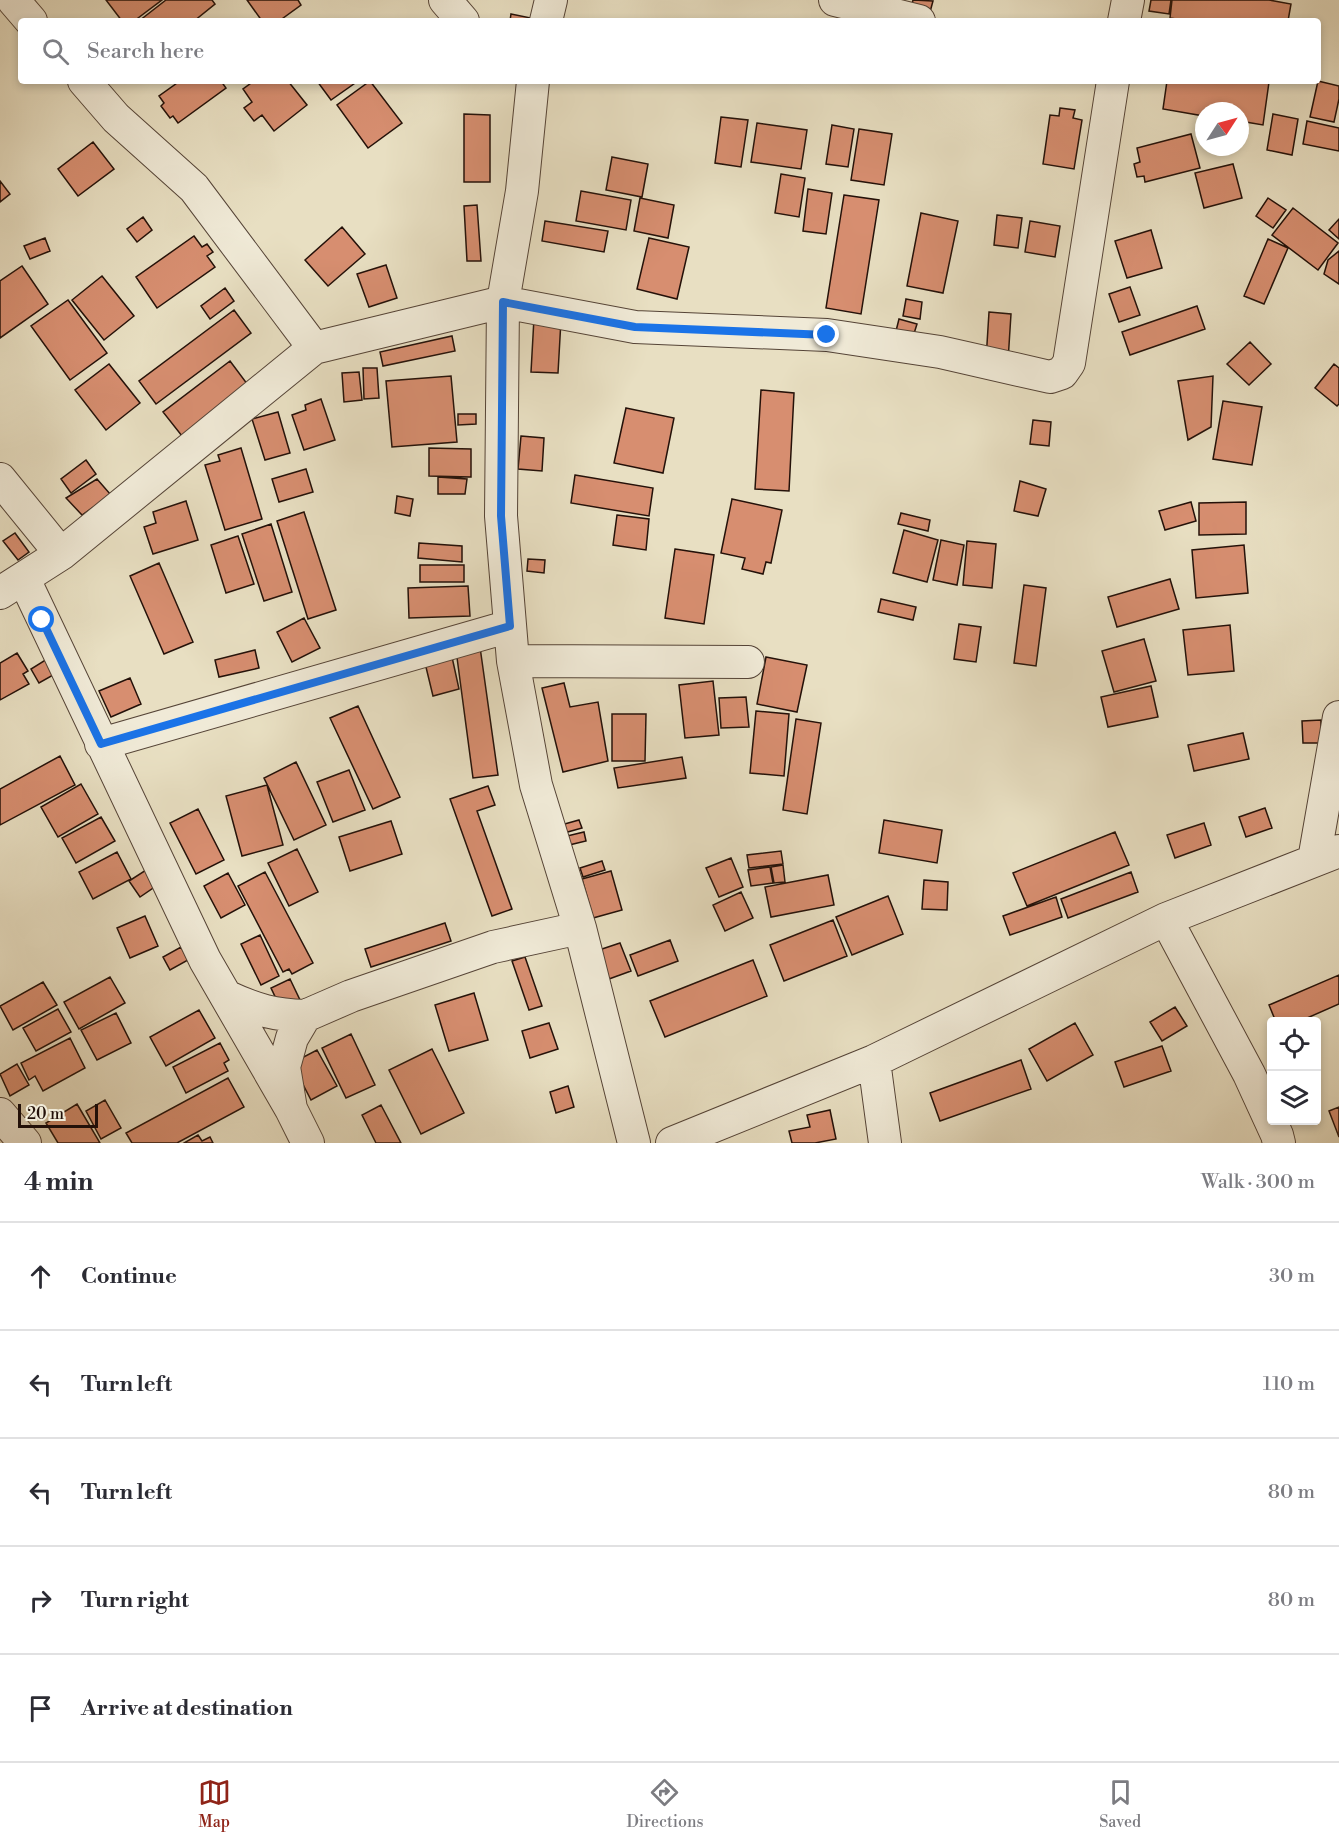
<!DOCTYPE html>
<meta charset="utf-8">
<style>
body{margin:0;font-family:"Libre Bodoni",serif;background:#f7f7f7;color:#2b2b33}
.controls{position:absolute;right:18px;bottom:18px;display:grid;overflow:hidden;border-radius:6px;box-shadow:0 3px 9px #0003}
.controls button{width:54px;height:54px;display:grid;place-items:center;padding:0;border:0;border-bottom:2px solid #e1e1e2;background:#fff;color:#2b2b33;font:30px sans-serif}
.compass{position:absolute;left:1195px;top:102px;width:54px;height:54px;border-radius:50%;background:#fff;box-shadow:0 3px 9px #0003;rotate:54deg}
.scale{position:absolute;left:18px;bottom:15px;width:80px;box-sizing:border-box;padding-left:6px;border:3px solid #241109;border-top:0;font-size:16px;line-height:21px;white-space:nowrap;color:#241109;-webkit-text-stroke:4px #f0ead7;paint-order:stroke}
.stop{position:absolute;width:18px;height:18px;margin:-14px;border:4px solid #1a73e8;border-radius:50%;background:#fff}
.stop.end{background:#1a73e8;border-color:#fff;box-shadow:0 2px 6px #0008}
.list{margin:0;padding:0;list-style:none}
h2{display:flex;justify-content:space-between;align-items:center;height:78px;margin:0;padding:0 24px;font-size:26px}
h2 small{font-size:20px;font-weight:400;color:#7c7c81}
.list li{display:grid;grid-template-columns:39px 1fr auto;gap:18px;align-items:center;box-sizing:border-box;height:108px;padding:0 24px;border-top:2px solid #e1e1e2}
.list b{display:block;font-size:22px;white-space:nowrap}
.list em{font-size:20px;font-style:normal;color:#7c7c81}
.icon{flex:none;width:33px;height:33px;fill:none;stroke:currentColor;stroke-width:2;stroke-linecap:round;stroke-linejoin:round}
.map{position:relative;flex:none;width:1339px;height:1143px;overflow:hidden}
.search{position:absolute;background:#fff;box-shadow:0 3px 9px #0003;left:18px;right:18px;top:18px;height:66px;display:flex;align-items:center;gap:15px;box-sizing:border-box;padding:0 21px;border-radius:6px;color:#7c7c81;font-size:22px}
.sheet{height:618px;background:#fff}
nav{display:flex;justify-content:space-around;align-items:center;box-sizing:border-box;height:84px;border-top:2px solid #e1e1e2;background:#fff;font-size:16px;color:#7c7c81}
nav a{display:grid;justify-items:center;gap:3px}
nav .on{color:#8f2418}
.map>svg:first-child{display:block}
.building{fill:#d78e70;stroke:#241109;stroke-width:1.5}
.lines{fill:none;stroke-linecap:round;stroke-linejoin:round}
.minor-casing{stroke:#554437;stroke-width:34}
.minor{stroke:#f0ead7;stroke-width:32}
.route{stroke:#1a73e8;stroke-width:8}
</style>
<div class="map">
<svg width="1339" height="1143" viewBox="0 0 1339 1143">
<rect width="100%" height="100%" fill="#e8dfc2"/>
<filter id="stains"><feTurbulence type="fractalNoise" baseFrequency=".00333" numOctaves="4"/><feColorMatrix values="0 0 0 0 .2 0 0 0 0 .09 0 0 0 0 .02 0 0 0 .5 -.17"/></filter>
<radialGradient id="worn" r=".72"><stop offset=".6" stop-color="#630" stop-opacity="0"/><stop offset="1" stop-color="#630" stop-opacity=".3"/></radialGradient>
<path class="building" d="M 106,0 L 162,0 L 134,21 L 122,21 Z
M 166,0 L 212,0 L 215,4 L 194,21 L 139,21 Z
M 247,0 L 298,0 L 301,5 L 279,21 L 262,21 Z
M 913,0 L 933,1 L 930,12 L 911,8 Z
M 1151,0 L 1171,0 L 1169,14 L 1149,11 Z
M 1172,0 L 1269,0 L 1291,4 L 1288,21 L 1189,21 L 1170,18 Z
M 511,14 L 531,18 L 531,21 L 510,21 Z
M 180,81 L 221,81 L 226,88 L 178,123 L 173,116 L 170,118 L 161,106 L 164,103 L 159,96 Z
M 254,81 L 288,81 L 307,105 L 274,131 L 262,115 L 254,121 L 244,108 L 252,102 L 243,89 Z
M 317,81 L 358,81 L 331,100 Z
M 370,81 L 402,123 L 368,148 L 337,105 Z
M 1167,81 L 1269,82 L 1263,125 L 1240,121 L 1240,111 L 1204,111 L 1204,116 L 1163,109 Z
M 1318,81 L 1339,86 L 1339,99 L 1334,122 L 1310,117 Z
M 1060,108 L 1075,110 L 1073,118 L 1082,120 L 1074,169 L 1043,164 L 1050,115 L 1059,116 Z
M 464,114 L 490,115 L 490,182 L 464,182 Z
M 1273,114 L 1298,119 L 1292,155 L 1267,150 Z
M 721,117 L 748,120 L 741,167 L 715,163 Z
M 1307,121 L 1339,128 L 1339,151 L 1303,144 Z
M 757,123 L 807,130 L 801,169 L 751,162 Z
M 832,125 L 854,129 L 848,167 L 826,164 Z
M 859,129 L 892,134 L 884,185 L 851,180 Z
M 1191,134 L 1200,168 L 1145,182 L 1144,176 L 1137,177 L 1134,164 L 1140,162 L 1137,148 Z
M 93,142 L 114,169 L 78,196 L 58,169 Z
M 612,157 L 648,164 L 642,197 L 606,190 Z
M 1233,164 L 1242,198 L 1204,208 L 1195,173 Z
M 781,174 L 805,178 L 799,217 L 775,213 Z
M 0,181 L 10,194 L 0,202 Z
M 808,189 L 832,193 L 826,234 L 803,231 Z
M 581,191 L 631,200 L 626,230 L 576,221 Z
M 844,195 L 879,200 L 861,314 L 826,308 Z
M 640,198 L 674,205 L 668,238 L 634,231 Z
M 1268,198 L 1286,210 L 1273,228 L 1256,216 Z
M 477,205 L 481,261 L 467,261 L 464,206 Z
M 1293,208 L 1338,243 L 1318,270 L 1272,235 Z
M 921,213 L 958,221 L 943,293 L 907,286 Z
M 997,215 L 1022,218 L 1018,248 L 994,245 Z
M 143,217 L 152,230 L 137,242 L 127,229 Z
M 1339,219 L 1339,239 L 1329,230 Z
M 545,221 L 608,231 L 604,252 L 542,241 Z
M 1030,221 L 1060,226 L 1055,257 L 1025,252 Z
M 342,227 L 365,254 L 328,286 L 305,260 Z
M 1151,230 L 1162,268 L 1127,278 L 1115,241 Z
M 194,236 L 202,247 L 207,244 L 213,252 L 207,256 L 215,267 L 157,308 L 136,277 Z
M 45,238 L 50,251 L 30,259 L 24,246 Z
M 649,238 L 689,247 L 677,299 L 637,289 Z
M 1268,239 L 1288,248 L 1264,304 L 1244,296 Z
M 1339,251 L 1339,284 L 1324,274 L 1328,260 Z
M 386,265 L 397,298 L 369,307 L 357,274 Z
M 22,266 L 48,304 L 0,338 L 0,281 Z
M 102,276 L 134,316 L 104,340 L 72,300 Z
M 1130,287 L 1140,315 L 1119,322 L 1109,294 Z
M 225,288 L 234,301 L 210,319 L 201,306 Z
M 906,299 L 922,302 L 920,319 L 903,316 Z
M 68,300 L 107,353 L 70,380 L 31,326 Z
M 1197,306 L 1205,329 L 1130,355 L 1122,332 Z
M 234,310 L 251,333 L 156,404 L 139,381 Z
M 989,312 L 1011,314 L 1008,361 L 986,360 Z
M 534,318 L 561,320 L 558,373 L 531,372 Z
M 899,319 L 917,324 L 912,340 L 895,335 Z
M 452,336 L 455,351 L 383,366 L 380,352 Z
M 1250,342 L 1271,364 L 1249,385 L 1227,364 Z
M 230,361 L 248,385 L 182,436 L 163,412 Z
M 109,364 L 140,403 L 106,430 L 75,390 Z
M 1334,364 L 1339,368 L 1339,404 L 1337,406 L 1315,388 Z
M 363,368 L 377,368 L 379,398 L 364,399 Z
M 359,372 L 362,400 L 344,402 L 342,373 Z
M 451,376 L 457,442 L 392,447 L 386,381 Z
M 1213,376 L 1211,427 L 1188,440 L 1178,381 Z
M 761,390 L 794,393 L 789,491 L 755,489 Z
M 321,399 L 335,440 L 304,450 L 292,415 L 306,410 L 305,405 Z
M 1223,401 L 1262,407 L 1252,465 L 1213,459 Z
M 626,408 L 674,418 L 663,473 L 614,463 Z
M 278,412 L 290,453 L 265,460 L 252,419 Z
M 458,414 L 476,414 L 476,424 L 458,425 Z
M 1033,420 L 1051,422 L 1049,446 L 1030,444 Z
M 521,436 L 544,438 L 542,471 L 518,469 Z
M 241,448 L 262,519 L 225,530 L 205,465 L 220,461 L 218,455 Z
M 429,448 L 471,449 L 471,477 L 429,476 Z
M 86,460 L 96,474 L 71,493 L 61,479 Z
M 306,469 L 313,492 L 279,502 L 272,479 Z
M 575,475 L 653,488 L 649,516 L 571,503 Z
M 438,477 L 467,479 L 465,494 L 438,494 Z
M 97,479 L 111,495 L 82,515 L 66,498 Z
M 1020,481 L 1046,489 L 1038,516 L 1014,511 Z
M 397,496 L 413,499 L 410,516 L 395,513 Z
M 732,499 L 782,510 L 771,563 L 766,562 L 763,574 L 742,569 L 745,558 L 721,553 Z
M 186,501 L 198,540 L 153,554 L 144,527 L 156,523 L 153,512 Z
M 1191,502 L 1196,521 L 1165,530 L 1159,511 Z
M 1246,502 L 1246,534 L 1199,535 L 1199,503 Z
M 304,512 L 336,610 L 308,619 L 277,521 Z
M 901,513 L 930,520 L 928,531 L 898,524 Z
M 617,515 L 649,519 L 646,550 L 613,545 Z
M 271,524 L 292,592 L 264,601 L 242,534 Z
M 904,530 L 938,540 L 927,582 L 893,573 Z
M 15,533 L 29,552 L 18,560 L 3,541 Z
M 238,536 L 254,584 L 226,593 L 211,545 Z
M 941,540 L 964,545 L 957,585 L 933,580 Z
M 967,541 L 996,544 L 992,588 L 963,585 Z
M 419,543 L 462,546 L 462,562 L 418,558 Z
M 1244,545 L 1248,593 L 1196,598 L 1192,550 Z
M 675,549 L 714,555 L 704,624 L 665,618 Z
M 528,559 L 545,560 L 544,573 L 527,571 Z
M 159,563 L 193,642 L 164,654 L 130,576 Z
M 420,565 L 464,565 L 464,582 L 420,582 Z
M 1170,579 L 1179,609 L 1117,627 L 1108,597 Z
M 1024,585 L 1046,588 L 1036,666 L 1014,663 Z
M 468,586 L 470,616 L 409,618 L 408,588 Z
M 881,599 L 916,607 L 913,620 L 878,612 Z
M 304,618 L 320,648 L 292,662 L 277,632 Z
M 959,624 L 981,627 L 976,662 L 954,659 Z
M 1230,625 L 1234,671 L 1188,675 L 1183,630 Z
M 1144,639 L 1156,681 L 1114,692 L 1102,651 Z
M 480,647 L 498,775 L 473,778 L 456,650 Z
M 255,650 L 259,668 L 219,677 L 215,660 Z
M 17,653 L 28,671 L 23,674 L 29,684 L 0,700 L 0,663 Z
M 452,657 L 459,689 L 433,696 L 425,663 Z
M 766,657 L 807,665 L 797,712 L 757,704 Z
M 47,659 L 55,674 L 39,683 L 31,669 Z
M 130,678 L 141,704 L 111,717 L 99,691 Z
M 713,681 L 719,735 L 685,738 L 679,685 Z
M 564,683 L 570,707 L 598,702 L 608,761 L 563,772 L 542,688 Z
M 1151,686 L 1158,717 L 1108,727 L 1101,697 Z
M 746,697 L 749,727 L 721,728 L 719,698 Z
M 358,706 L 400,797 L 373,809 L 330,718 Z
M 756,711 L 789,714 L 784,776 L 750,773 Z
M 612,714 L 646,714 L 645,761 L 612,761 Z
M 796,719 L 821,723 L 807,814 L 783,810 Z
M 1321,720 L 1321,743 L 1303,743 L 1302,721 Z
M 1243,733 L 1249,759 L 1194,771 L 1188,745 Z
M 60,756 L 75,785 L 0,825 L 0,789 Z
M 682,757 L 686,778 L 618,788 L 614,768 Z
M 296,762 L 326,825 L 294,840 L 264,778 Z
M 349,770 L 365,810 L 333,822 L 317,782 Z
M 81,784 L 98,814 L 58,837 L 41,807 Z
M 267,785 L 283,845 L 242,856 L 226,796 Z
M 488,786 L 495,805 L 477,811 L 512,909 L 492,916 L 450,799 Z
M 1265,808 L 1272,828 L 1246,837 L 1239,817 Z
M 198,809 L 224,860 L 196,874 L 170,823 Z
M 101,817 L 115,841 L 76,863 L 62,838 Z
M 579,820 L 582,828 L 564,833 L 561,825 Z
M 884,820 L 942,830 L 937,863 L 879,853 Z
M 391,821 L 402,854 L 350,871 L 339,837 Z
M 1204,823 L 1211,845 L 1175,858 L 1167,835 Z
M 584,832 L 586,841 L 569,845 L 567,836 Z
M 1115,832 L 1129,865 L 1027,906 L 1013,873 Z
M 297,849 L 318,892 L 289,906 L 268,863 Z
M 781,851 L 783,864 L 749,868 L 747,855 Z
M 117,852 L 131,879 L 93,899 L 79,872 Z
M 731,858 L 743,887 L 719,897 L 706,868 Z
M 602,861 L 605,870 L 583,877 L 580,868 Z
M 783,865 L 785,882 L 774,883 L 771,867 Z
M 770,867 L 773,883 L 751,886 L 748,870 Z
M 146,870 L 156,886 L 140,897 L 129,881 Z
M 611,871 L 622,910 L 593,918 L 582,879 Z
M 265,872 L 313,963 L 292,974 L 289,969 L 283,972 L 238,886 Z
M 1131,872 L 1138,892 L 1068,918 L 1061,899 Z
M 228,873 L 245,905 L 221,918 L 204,886 Z
M 828,875 L 834,905 L 771,917 L 765,887 Z
M 924,880 L 948,882 L 947,910 L 922,909 Z
M 741,892 L 753,918 L 725,931 L 713,905 Z
M 888,896 L 903,934 L 852,955 L 836,917 Z
M 1056,897 L 1062,917 L 1010,935 L 1003,916 Z
M 145,916 L 158,946 L 130,958 L 117,928 Z
M 833,920 L 847,956 L 784,981 L 770,945 Z
M 445,923 L 451,941 L 371,967 L 365,949 Z
M 260,935 L 279,976 L 261,985 L 241,944 Z
M 670,940 L 678,961 L 638,976 L 630,955 Z
M 620,943 L 631,971 L 609,979 L 599,950 Z
M 181,947 L 188,960 L 170,970 L 163,957 Z
M 525,957 L 542,1006 L 529,1010 L 512,961 Z
M 753,960 L 767,996 L 665,1037 L 650,1001 Z
M 1339,975 L 1339,1004 L 1298,1022 L 1276,1022 L 1269,1005 Z
M 110,977 L 125,1003 L 79,1029 L 64,1002 Z
M 290,979 L 300,1000 L 281,1009 L 271,988 Z
M 43,982 L 57,1005 L 13,1030 L 0,1006 Z
M 474,993 L 488,1040 L 449,1051 L 435,1005 Z
M 1175,1007 L 1187,1026 L 1162,1041 L 1150,1022 Z
M 58,1009 L 71,1032 L 36,1051 L 23,1028 Z
M 199,1010 L 215,1038 L 166,1066 L 150,1037 Z
M 116,1013 L 131,1043 L 97,1060 L 81,1030 Z
M 549,1023 L 558,1049 L 530,1058 L 522,1031 Z
M 1075,1023 L 1093,1055 L 1047,1081 L 1029,1049 Z
M 351,1034 L 375,1085 L 346,1098 L 322,1048 Z
M 70,1038 L 85,1068 L 43,1091 L 35,1076 L 29,1080 L 21,1063 Z
M 220,1043 L 229,1060 L 224,1063 L 228,1071 L 186,1093 L 173,1067 Z
M 1162,1046 L 1171,1071 L 1124,1087 L 1115,1062 Z
M 432,1049 L 464,1113 L 421,1134 L 389,1070 Z
M 317,1050 L 337,1086 L 311,1100 L 292,1063 Z
M 1021,1060 L 1031,1089 L 940,1121 L 930,1093 Z
M 17,1064 L 29,1085 L 10,1096 L 0,1074 Z
M 228,1078 L 244,1107 L 177,1143 L 132,1143 L 126,1133 Z
M 568,1086 L 574,1107 L 556,1113 L 550,1092 Z
M 105,1100 L 121,1128 L 101,1139 L 86,1111 Z
M 77,1104 L 100,1143 L 58,1143 L 46,1123 Z
M 381,1105 L 401,1143 L 376,1143 L 362,1115 Z
M 1339,1107 L 1339,1137 L 1329,1111 Z
M 830,1110 L 836,1139 L 815,1143 L 792,1143 L 789,1131 L 810,1127 L 807,1115 Z
M 198,1135 L 202,1141 L 210,1137 L 213,1143 L 184,1143 Z"/>
<g class="lines">
<defs>
<path id="minor" d="M 13,0 L 31,21
M 445,0 L 463,21
M 835,0 L 919,21
M 546,21 L 551,0
M 1124,21 L 1128,0
M 84,81 L 116,118 L 194,188 L 314,348
M 533,81 L 522,191 L 503,302 L 501,516 L 513,661 L 536,785 L 580,928 L 634,1143
M 0,479 L 61,554
M 24,579 L 205,960 L 291,1109
M 0,593 L 61,554 L 314,348 L 503,302 L 635,327 L 827,335 L 940,352 L 1050,377 L 1062,373 L 1069,363 L 1113,81
M 513,661 L 748,662
M 101,744 L 510,626
M 1314,860 L 1339,717
M 1166,919 L 1249,1074 L 1277,1135 L 1279,1143
M 228,997 C 256,1010 274,1015 305,1016
M 874,1061 L 885,1143
M 0,1114 L 25,1143
M 308,1143 L 291,1109 L 284,1067 L 292,1038 L 305,1016 L 351,996 L 493,947 L 580,928
M 672,1143 L 874,1061 L 1166,919 L 1339,851"/>
</defs>
<use href="#minor" class="minor-casing"/>
<use href="#minor" class="minor"/>
</g>
<g class="lines">
<path class="route" d="M 42,620 L 101,744 L 510,626 L 501,516 L 503,302 L 635,327 L 827,335"/>
</g>
<rect width="100%" height="100%" filter="url(#stains)"/>
<rect width="100%" height="100%" fill="url(#worn)"/>
</svg>
<div class="controls">
<button><svg class="icon" aria-label="locate" viewBox="0 0 24 24"><circle cx="12" cy="12" r="6"/><path d="M12 2v4M12 18v4M2 12h4M18 12h4"/></svg></button>
<button><svg class="icon" aria-label="layers" viewBox="0 0 24 24"><path d="M12 4l9 5-9 5-9-5zM3 14l9 5 9-5"/></svg></button>
</div>
<svg class="compass" viewBox="-18 -18 36 36"><path d="M0-13l5 13h-10z" fill="#e53935"/><path d="M0 13l5-13h-10z" fill="#7c7c81"/></svg>
<div class="scale">20 m</div>
<div class="stop" style="left:42px;top:620px"></div>
<div class="stop end" style="left:827px;top:335px"></div>
<div class="search"><svg class="icon" aria-label="search" viewBox="0 0 24 24"><circle cx="10" cy="10" r="6"/><path d="M15 15l6 6"/></svg>Search here</div>
</div>
<section class="sheet">
<h2>4 min<small>Walk · 300 m</small></h2>
<ul class="list">
<li><svg class="icon" aria-label="ahead" viewBox="0 0 24 24"><path d="M12 20V5M6 11l6-6 6 6"/></svg><div><b>Continue</b></div><em>30 m</em></li>
<li><svg class="icon" aria-label="left" viewBox="0 0 24 24"><path d="M17 20v-9H6M10 6l-5 5 5 5"/></svg><div><b>Turn left</b></div><em>110 m</em></li>
<li><svg class="icon" aria-label="left" viewBox="0 0 24 24"><path d="M17 20v-9H6M10 6l-5 5 5 5"/></svg><div><b>Turn left</b></div><em>80 m</em></li>
<li><svg class="icon" aria-label="right" viewBox="0 0 24 24"><path d="M7 20v-9h11M14 6l5 5-5 5"/></svg><div><b>Turn right</b></div><em>80 m</em></li>
<li><svg class="icon" aria-label="arrive" viewBox="0 0 24 24"><path d="M6 21V4h12l-3 4 3 4H6"/></svg><div><b>Arrive at destination</b></div></li>
</ul>
</section>
<nav>
<a class="on"><svg class="icon" aria-label="map" viewBox="0 0 24 24"><path d="M3 6l6-2 6 2 6-2v14l-6 2-6-2-6 2zM9 4v14M15 6v14"/></svg>Map</a>
<a><svg class="icon" aria-label="directions" viewBox="0 0 24 24"><path d="M12 3l9 9-9 9-9-9zM9 14v-3h6M13 9l2 2-2 2"/></svg>Directions</a>
<a><svg class="icon" aria-label="saved" viewBox="0 0 24 24"><path d="M7 4h10v16l-5-4-5 4z"/></svg>Saved</a>
</nav>
